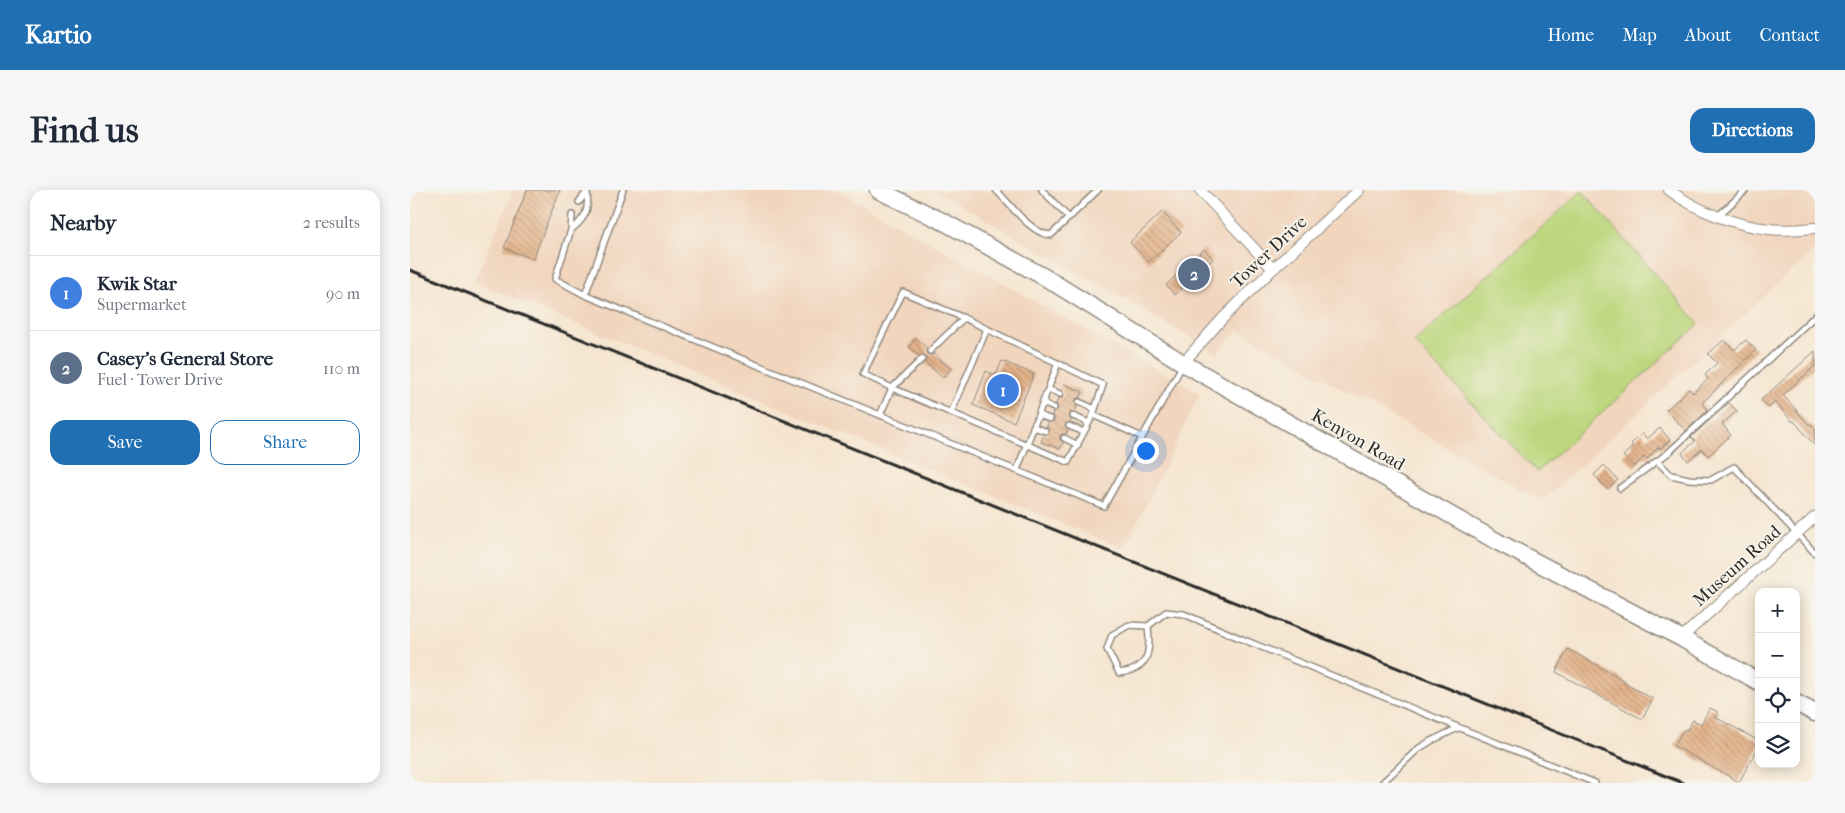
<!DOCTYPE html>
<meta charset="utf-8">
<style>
body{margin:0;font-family:"IM FELL French Canon",serif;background:#f6f6f7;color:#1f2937}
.controls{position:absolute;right:15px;bottom:15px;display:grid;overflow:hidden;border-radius:10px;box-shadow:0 2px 12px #0003}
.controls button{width:45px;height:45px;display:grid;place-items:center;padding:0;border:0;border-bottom:1px solid #e0e1e3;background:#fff;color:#1f2937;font:25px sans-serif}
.you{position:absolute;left:735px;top:260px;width:18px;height:18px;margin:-12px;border:4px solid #fff;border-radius:50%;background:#1a73e8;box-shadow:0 0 0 8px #1a73e833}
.badge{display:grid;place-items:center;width:32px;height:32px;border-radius:50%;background:#1f6fb2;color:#fff;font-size:16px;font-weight:700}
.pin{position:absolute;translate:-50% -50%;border:2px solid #fff;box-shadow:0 1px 5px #0006}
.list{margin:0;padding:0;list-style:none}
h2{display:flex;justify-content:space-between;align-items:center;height:65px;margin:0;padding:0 20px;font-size:21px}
h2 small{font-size:16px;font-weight:400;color:#747a83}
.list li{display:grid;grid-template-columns:32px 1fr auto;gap:15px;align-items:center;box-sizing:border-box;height:75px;padding:0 20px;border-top:1px solid #e0e1e3}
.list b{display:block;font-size:19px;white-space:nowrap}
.list p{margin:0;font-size:16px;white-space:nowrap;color:#747a83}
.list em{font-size:16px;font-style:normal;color:#747a83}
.actions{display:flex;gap:10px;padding:15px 20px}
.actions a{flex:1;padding:11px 0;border:1px solid #1f6fb2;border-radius:15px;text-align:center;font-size:18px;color:#1f6fb2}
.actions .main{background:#1f6fb2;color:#fff}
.icon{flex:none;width:28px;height:28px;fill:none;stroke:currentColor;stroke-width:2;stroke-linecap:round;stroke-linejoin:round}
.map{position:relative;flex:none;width:1405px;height:593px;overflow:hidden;border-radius:15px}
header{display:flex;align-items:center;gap:30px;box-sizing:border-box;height:70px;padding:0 25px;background:#1f6fb2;color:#fff}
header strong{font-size:24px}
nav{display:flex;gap:28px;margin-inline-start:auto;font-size:18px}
.intro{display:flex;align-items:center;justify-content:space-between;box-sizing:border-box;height:120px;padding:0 30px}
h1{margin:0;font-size:35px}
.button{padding:12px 22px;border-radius:15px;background:#1f6fb2;color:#fff;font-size:18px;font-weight:700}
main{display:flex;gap:30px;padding:0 30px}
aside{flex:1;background:#fff;border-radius:15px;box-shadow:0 2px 12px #0003}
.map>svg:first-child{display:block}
.built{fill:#f1d5bd}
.park{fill:#bcd77d;stroke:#748154}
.building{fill:url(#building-back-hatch)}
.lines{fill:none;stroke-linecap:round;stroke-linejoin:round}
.lane-casing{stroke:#90887e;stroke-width:8}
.street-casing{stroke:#90887e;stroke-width:12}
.primary-casing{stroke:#90887e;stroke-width:19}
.lane{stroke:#fff;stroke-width:5}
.street{stroke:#fff;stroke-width:10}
.primary{stroke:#fff;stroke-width:16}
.rail{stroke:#2b2b2b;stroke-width:3}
.labels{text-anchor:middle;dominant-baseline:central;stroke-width:4;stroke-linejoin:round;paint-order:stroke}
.street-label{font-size:18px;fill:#2b2b2b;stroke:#f7f3e8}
</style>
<header>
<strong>Kartio</strong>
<nav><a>Home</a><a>Map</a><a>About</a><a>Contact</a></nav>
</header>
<div class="intro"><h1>Find us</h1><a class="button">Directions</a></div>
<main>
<aside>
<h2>Nearby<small>2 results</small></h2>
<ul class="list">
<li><span class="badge" style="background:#3f7fe0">1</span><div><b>Kwik Star</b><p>Supermarket</p></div><em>90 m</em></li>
<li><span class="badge" style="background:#5c6f8a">2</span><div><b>Casey's General Store</b><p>Fuel · Tower Drive</p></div><em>110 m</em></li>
</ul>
<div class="actions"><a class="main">Save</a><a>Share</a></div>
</aside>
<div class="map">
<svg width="1405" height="593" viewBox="0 0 1405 593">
<defs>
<pattern id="building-back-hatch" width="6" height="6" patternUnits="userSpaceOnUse" patternTransform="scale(1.25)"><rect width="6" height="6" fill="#e4b38a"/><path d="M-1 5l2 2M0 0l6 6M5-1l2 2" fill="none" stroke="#b99271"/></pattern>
</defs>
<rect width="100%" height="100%" fill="#f7f3e8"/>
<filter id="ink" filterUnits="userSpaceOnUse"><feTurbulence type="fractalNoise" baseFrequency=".02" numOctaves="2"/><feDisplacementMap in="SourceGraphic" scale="10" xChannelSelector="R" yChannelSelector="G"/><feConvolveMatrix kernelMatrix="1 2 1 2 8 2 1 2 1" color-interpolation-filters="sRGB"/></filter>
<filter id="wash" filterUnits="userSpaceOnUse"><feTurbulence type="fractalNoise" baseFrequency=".0096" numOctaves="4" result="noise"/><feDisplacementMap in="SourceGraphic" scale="20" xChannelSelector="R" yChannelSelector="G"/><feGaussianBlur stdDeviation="1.12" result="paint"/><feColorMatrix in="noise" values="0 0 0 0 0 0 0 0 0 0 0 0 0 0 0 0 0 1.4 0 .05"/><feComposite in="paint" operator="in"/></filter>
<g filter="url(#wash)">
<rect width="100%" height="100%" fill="#f5e5d0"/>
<path class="built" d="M 104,0 L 427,0 L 790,204 L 714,359 L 64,92 Z
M 525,0 L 1405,0 L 1405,59 L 1132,311 L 828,140 L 807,163 Z"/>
<path class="park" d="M 1172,1 L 1289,134 L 1127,282 L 1004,152 Z"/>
<g id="blocks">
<path class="building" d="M 117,0 L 150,0 L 123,69 L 94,58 Z
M 752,22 L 771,42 L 739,72 L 720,52 Z
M 794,59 L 803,69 L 765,105 L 756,95 Z
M 506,148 L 517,158 L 516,162 L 517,164 L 521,165 L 524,164 L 541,179 L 533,188 L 515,172 L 516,168 L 515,166 L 509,166 L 499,157 Z
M 1314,150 L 1324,160 L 1336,150 L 1346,160 L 1292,213 L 1298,220 L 1276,241 L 1256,220 L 1279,199 L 1283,203 L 1298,189 L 1295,185 L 1307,173 L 1298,164 Z
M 1405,161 L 1405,176 L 1373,205 L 1399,235 L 1401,234 L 1405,239 L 1405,256 L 1384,231 L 1383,232 L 1365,212 L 1359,218 L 1351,210 Z
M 592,171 L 624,184 L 604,232 L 563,215 L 576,181 L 586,185 Z
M 654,194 L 673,202 L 670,208 L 667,208 L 665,211 L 667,216 L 665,222 L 661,222 L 659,225 L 662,230 L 655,235 L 658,240 L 656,244 L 652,244 L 650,246 L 650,250 L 653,252 L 650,259 L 631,252 L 634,245 L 639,243 L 637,237 L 638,233 L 644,231 L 644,228 L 642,225 L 643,222 L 648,219 L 646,214 L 648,208 L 652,208 L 654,205 L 652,200 Z
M 1319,213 L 1327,221 L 1312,234 L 1321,245 L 1298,266 L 1292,259 L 1278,271 L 1272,263 L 1285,251 L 1281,247 Z
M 1250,238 L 1260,250 L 1250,259 L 1249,257 L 1237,269 L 1234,267 L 1224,277 L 1213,266 L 1223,256 L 1221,254 L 1232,243 L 1237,249 Z
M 1194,275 L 1208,290 L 1198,299 L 1184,285 Z
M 1158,459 L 1215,491 L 1214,493 L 1243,509 L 1232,529 L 1146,482 Z
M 1300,518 L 1308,522 L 1305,527 L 1349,551 L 1349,556 L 1329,592 L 1264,556 L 1273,540 L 1277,540 L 1283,530 L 1291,534 Z"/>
</g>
</g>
<g filter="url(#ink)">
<use href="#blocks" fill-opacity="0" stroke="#90887e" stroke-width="1"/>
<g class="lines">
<defs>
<path id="lane" d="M 586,0 C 599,13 622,45 641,45 L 688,0
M 632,0 L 659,28
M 169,12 L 178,0
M 162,25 L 161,40 L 145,89 L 175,105 L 694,316 L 772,176
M 1308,26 L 1336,0
M 161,40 C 176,28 179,20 177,1
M 175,105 L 213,0
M 520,161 L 554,128
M 512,169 L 482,198 L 453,184 L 493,102 L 554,128 L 693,195 L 683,225
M 638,199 L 650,204
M 669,212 L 685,219
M 632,213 L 644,218
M 541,223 L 577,139
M 470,225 L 482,198 L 658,272 L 683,225 L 732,247
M 628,225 L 640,229
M 663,226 L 679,233
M 659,236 L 674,242
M 623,237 L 635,241
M 654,248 L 668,255
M 1247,271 L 1261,285 L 1279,289 L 1301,290 L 1324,277 L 1405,363
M 607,280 L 648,173
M 1210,298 L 1258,263 L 1405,126
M 738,436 C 741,462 739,480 709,483 L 697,459 L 702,445 L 719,435 L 738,436 L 756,422 L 774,424 L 827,447 L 1185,593
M 972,593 L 1008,559 L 1021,551 L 1048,538"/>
<path id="street" d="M 790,0 L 863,79
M 1259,0 C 1287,21 1324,35 1359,39 C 1374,41 1390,39 1405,38
M 773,173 L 813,128 L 863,79 L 949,0
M 1271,448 L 1405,327"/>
<path id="primary" d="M 468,0 L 534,32 L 636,88 L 773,173 L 1088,352 L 1271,448 L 1349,492
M 1386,513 L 1405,523"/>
</defs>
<use href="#lane" class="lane-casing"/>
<use href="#street" class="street-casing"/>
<use href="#primary" class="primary-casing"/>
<use href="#lane" class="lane"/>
<use href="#street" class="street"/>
<use href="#primary" class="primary"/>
<path class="rail" d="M 0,80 L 1273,593"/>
</g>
</g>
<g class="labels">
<g class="street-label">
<text transform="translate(859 62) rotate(-43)">Tower Drive</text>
<text transform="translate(948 250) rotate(30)">Kenyon Road</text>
<text transform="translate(1327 376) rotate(-42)">Museum Road</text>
</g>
</g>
</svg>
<div class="controls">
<button>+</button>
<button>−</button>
<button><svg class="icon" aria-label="locate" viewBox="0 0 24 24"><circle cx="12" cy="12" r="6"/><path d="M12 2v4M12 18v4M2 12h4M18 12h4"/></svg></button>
<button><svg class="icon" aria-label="layers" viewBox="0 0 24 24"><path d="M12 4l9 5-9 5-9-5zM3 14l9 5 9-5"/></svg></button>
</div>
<div class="you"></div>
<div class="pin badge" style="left:593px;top:200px;background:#3f7fe0">1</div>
<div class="pin badge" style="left:784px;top:84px;background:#5c6f8a">2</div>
</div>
</main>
